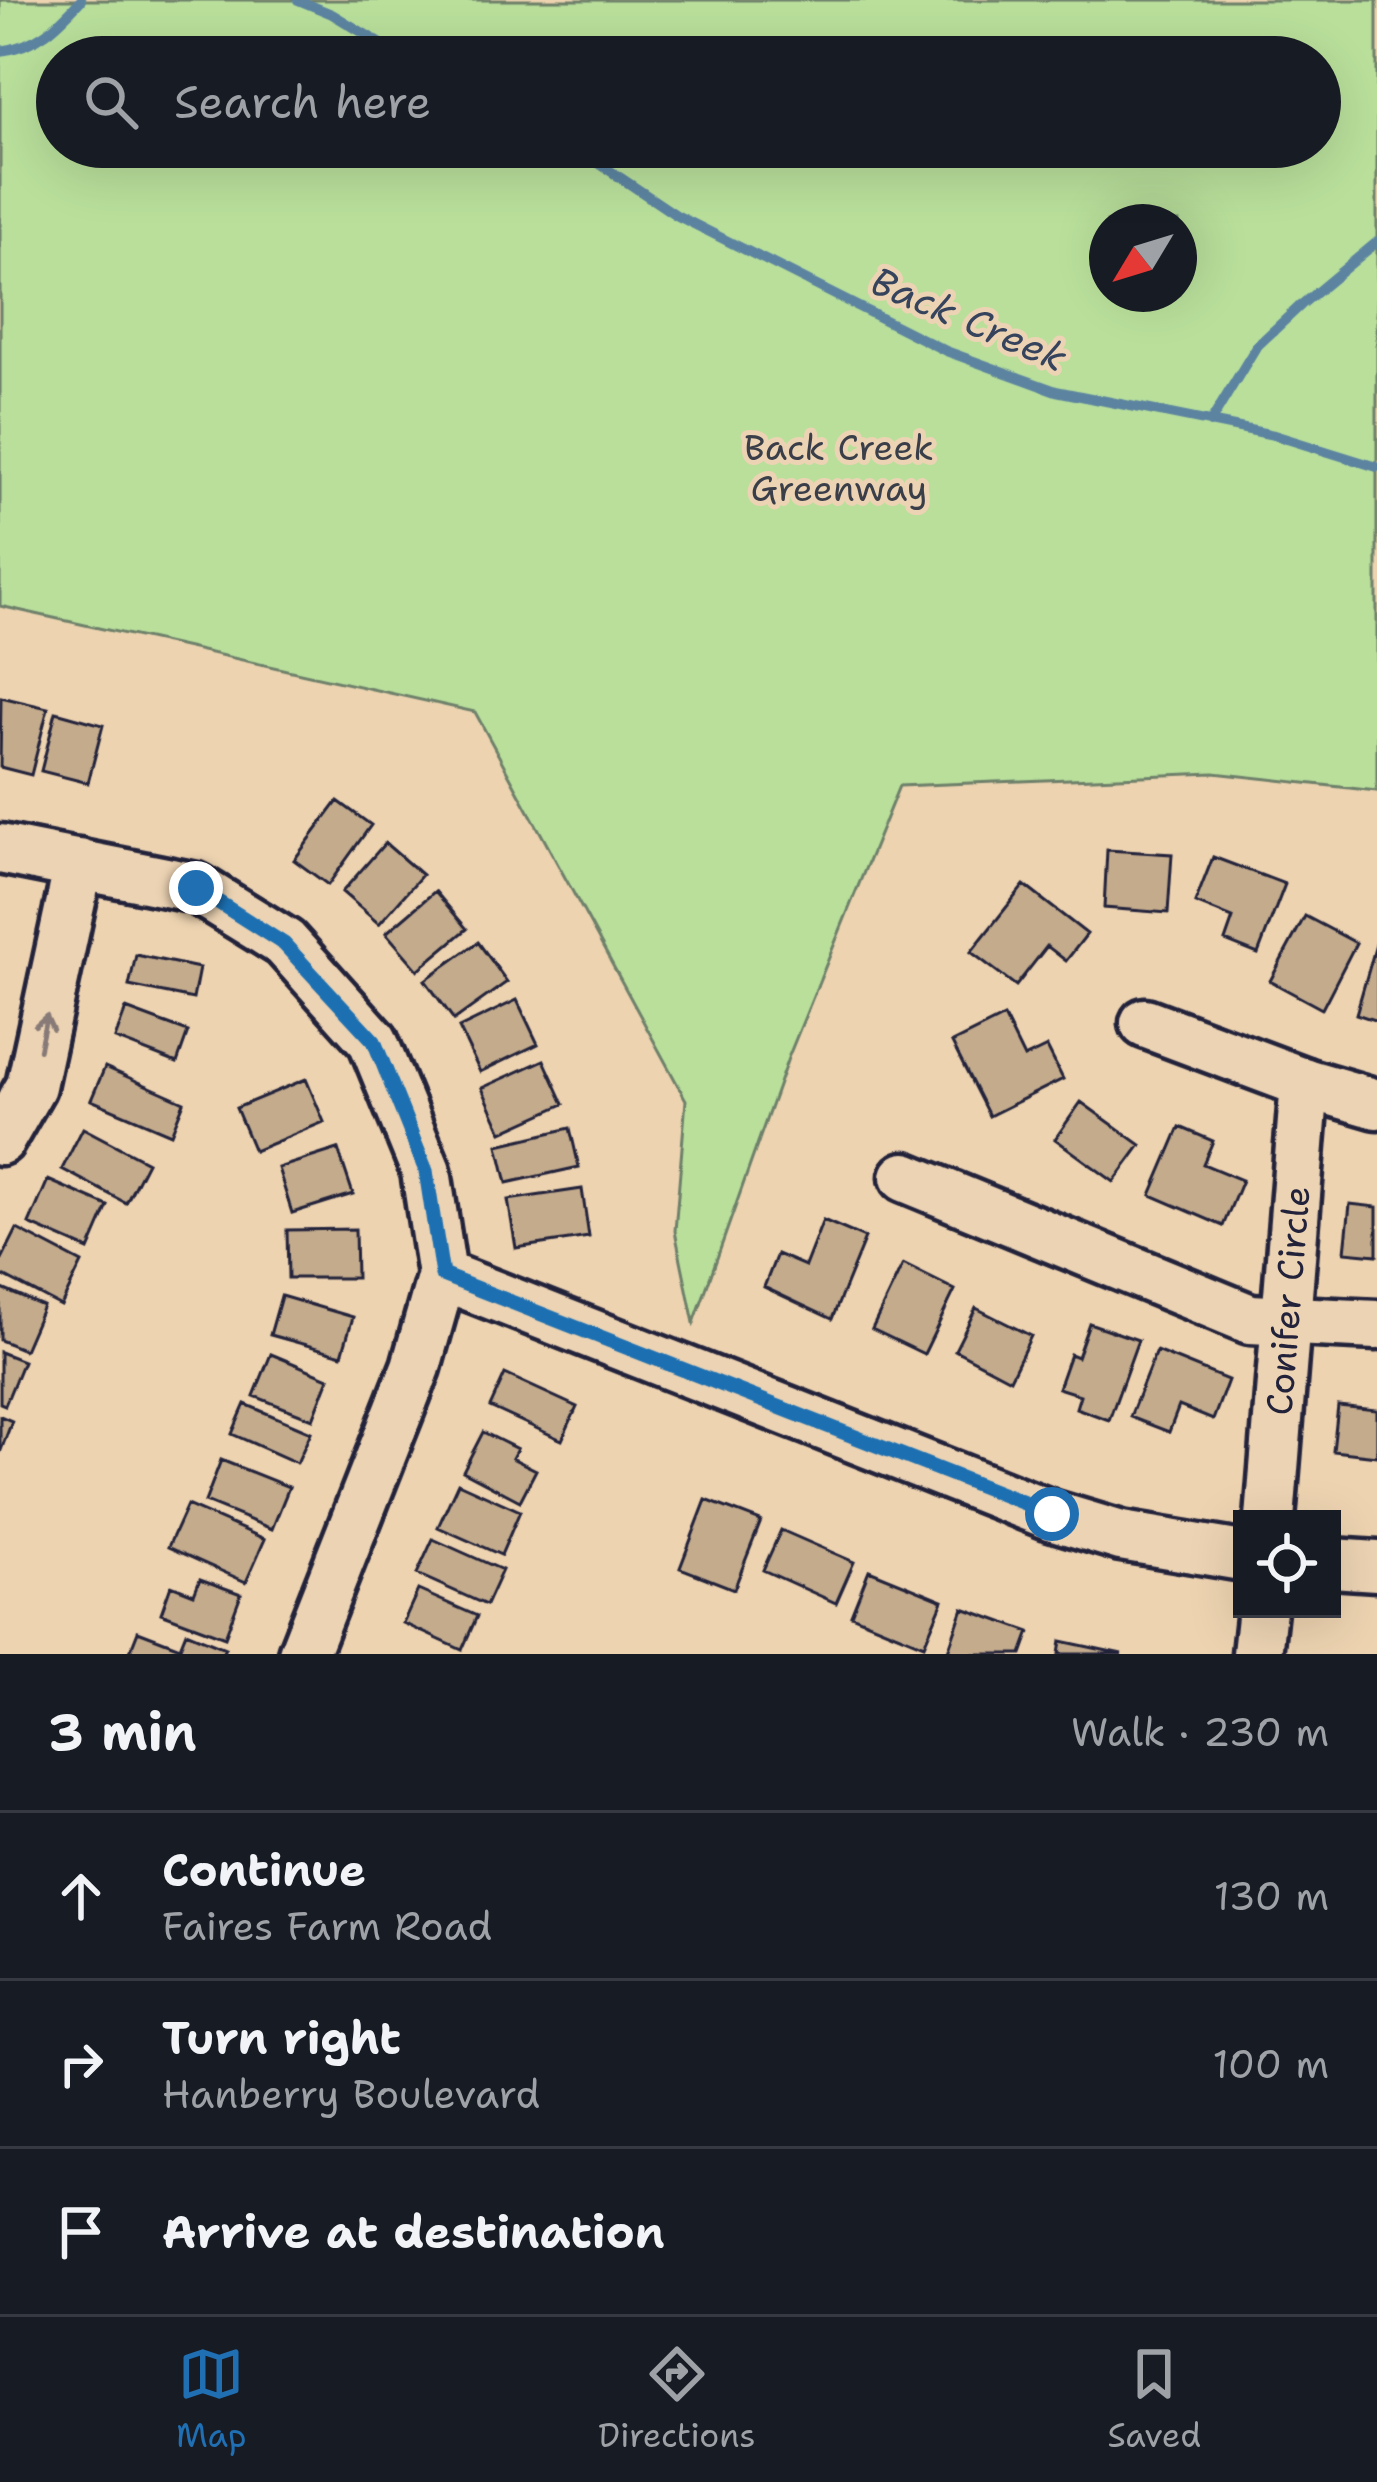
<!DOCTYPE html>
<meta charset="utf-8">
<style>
body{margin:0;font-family:"Shantell Sans",sans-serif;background:#20242c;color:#f1f3f6}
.controls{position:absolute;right:36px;bottom:36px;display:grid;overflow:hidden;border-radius:0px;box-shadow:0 12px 48px #0002}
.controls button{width:108px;height:108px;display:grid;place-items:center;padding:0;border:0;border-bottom:3px solid #363941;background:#171b24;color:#f1f3f6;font:60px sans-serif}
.compass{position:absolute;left:1089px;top:204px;width:108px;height:108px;border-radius:50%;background:#171b24;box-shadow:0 12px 48px #0002;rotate:232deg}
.stop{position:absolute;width:36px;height:36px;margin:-27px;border:9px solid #1f6fb2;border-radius:50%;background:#fff}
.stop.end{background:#1f6fb2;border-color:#fff;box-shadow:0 3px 12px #0008}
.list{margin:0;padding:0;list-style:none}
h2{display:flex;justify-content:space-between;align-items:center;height:156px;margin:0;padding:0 48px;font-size:51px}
h2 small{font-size:39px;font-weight:400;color:#9ea1a6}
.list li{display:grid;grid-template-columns:78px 1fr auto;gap:36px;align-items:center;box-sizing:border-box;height:168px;padding:0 48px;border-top:3px solid #363941}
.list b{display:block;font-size:45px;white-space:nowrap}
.list p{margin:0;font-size:39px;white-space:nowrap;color:#9ea1a6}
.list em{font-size:39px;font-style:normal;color:#9ea1a6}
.icon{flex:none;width:66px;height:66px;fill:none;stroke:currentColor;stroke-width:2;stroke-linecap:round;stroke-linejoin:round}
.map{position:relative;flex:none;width:1377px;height:1654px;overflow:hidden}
.search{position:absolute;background:#171b24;box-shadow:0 12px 48px #0002;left:36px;right:36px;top:36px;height:132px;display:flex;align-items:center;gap:30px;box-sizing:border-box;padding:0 42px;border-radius:66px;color:#9ea1a6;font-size:45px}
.sheet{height:660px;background:#171b24}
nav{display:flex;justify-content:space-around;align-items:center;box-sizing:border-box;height:168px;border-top:3px solid #363941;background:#171b24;font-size:33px;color:#9ea1a6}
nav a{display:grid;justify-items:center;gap:6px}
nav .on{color:#1f6fb2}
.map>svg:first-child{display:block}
.green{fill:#b9df9b;stroke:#6e806b;stroke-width:3;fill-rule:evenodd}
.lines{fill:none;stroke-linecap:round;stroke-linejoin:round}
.stream{stroke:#5c84a0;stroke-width:10}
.building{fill:#c3ab8c;stroke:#22223b;stroke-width:3}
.minor-casing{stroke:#22223b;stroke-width:57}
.minor{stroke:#ecd3b3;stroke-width:48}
.oneway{stroke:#877a77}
.route{stroke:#1f6fb2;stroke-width:15}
.labels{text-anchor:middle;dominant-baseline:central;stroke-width:10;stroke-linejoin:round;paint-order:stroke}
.park-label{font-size:36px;fill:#393e49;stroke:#ecd3b3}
.street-label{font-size:36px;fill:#22223b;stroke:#ecd3b3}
.water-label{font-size:39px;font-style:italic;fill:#35435d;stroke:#ecd3b3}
</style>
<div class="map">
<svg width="1377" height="1654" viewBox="0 0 1377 1654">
<rect width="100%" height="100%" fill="#edd3b0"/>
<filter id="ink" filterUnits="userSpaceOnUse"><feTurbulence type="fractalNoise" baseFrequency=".00833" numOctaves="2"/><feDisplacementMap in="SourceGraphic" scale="24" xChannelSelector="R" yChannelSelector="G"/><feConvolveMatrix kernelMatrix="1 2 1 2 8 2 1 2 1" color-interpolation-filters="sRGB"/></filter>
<g filter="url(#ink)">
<path class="green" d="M 0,0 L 1377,0 L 1377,791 L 1214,773 L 899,786 L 788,1058 L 694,1323 L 675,1231 L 686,1100 L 475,712 L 0,606 ZM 57,57 L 1320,57 L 1320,147 L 57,147 ZM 1107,222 L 1179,222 L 1179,294 L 1107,294 Z"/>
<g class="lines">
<path class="stream" d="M 298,0 L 332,14 L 403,57
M 0,51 C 38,46 57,26 81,0
M 568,147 L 600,164 L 676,215 L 946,351 L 1056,391 L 1274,435 L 1377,467
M 1210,423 L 1256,347 L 1301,305 L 1377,242"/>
</g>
<path class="building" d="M 1,697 L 48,708 L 31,775 L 0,767 Z
M 56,712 L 103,725 L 88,783 L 41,771 Z
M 338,801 L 371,825 L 328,885 L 294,860 Z
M 385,843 L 422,875 L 379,924 L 342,892 Z
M 1107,850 L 1172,854 L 1168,913 L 1104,908 Z
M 1213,857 L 1285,884 L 1258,954 L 1225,941 L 1233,918 L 1195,903 Z
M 1024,885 L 1087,934 L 1066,961 L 1047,946 L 1016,986 L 971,952 Z
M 435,891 L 467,929 L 418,970 L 386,933 Z
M 1305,916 L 1356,943 L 1322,1009 L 1270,981 Z
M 1377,941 L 1377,1021 L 1356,1014 Z
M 478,942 L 507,982 L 454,1020 L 425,980 Z
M 136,955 L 199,968 L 193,999 L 129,986 Z
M 517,1000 L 538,1044 L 480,1072 L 459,1028 Z
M 126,1009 L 188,1032 L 177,1063 L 115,1039 Z
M 1004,1017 L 1024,1058 L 1047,1047 L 1063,1079 L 989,1116 L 952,1043 Z
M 544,1060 L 564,1104 L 502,1132 L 482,1088 Z
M 105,1067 L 184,1102 L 171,1134 L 91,1100 Z
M 306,1079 L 324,1122 L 254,1151 L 236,1108 Z
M 1081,1102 L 1141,1145 L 1114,1182 L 1055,1139 Z
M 1180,1127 L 1213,1141 L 1203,1164 L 1242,1180 L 1223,1226 L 1151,1195 Z
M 83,1128 L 147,1162 L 126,1203 L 62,1169 Z
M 570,1128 L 579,1167 L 507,1183 L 498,1145 Z
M 338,1149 L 353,1194 L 292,1213 L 278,1168 Z
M 48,1180 L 108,1206 L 89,1250 L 29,1224 Z
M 582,1189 L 589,1237 L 516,1248 L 508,1200 Z
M 1350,1204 L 1377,1207 L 1377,1255 L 1345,1252 Z
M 823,1220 L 865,1238 L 832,1319 L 764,1287 L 777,1254 L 805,1266 Z
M 17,1229 L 82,1263 L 61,1306 L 0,1274 L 0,1263 Z
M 355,1229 L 356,1278 L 288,1278 L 287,1230 Z
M 903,1264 L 955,1290 L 924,1354 L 872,1329 Z
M 0,1288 L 43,1306 L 24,1350 L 0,1340 Z
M 281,1296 L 353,1317 L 342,1355 L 270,1335 Z
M 976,1308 L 1031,1336 L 1010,1379 L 955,1350 Z
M 1089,1323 L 1138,1340 L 1109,1420 L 1076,1408 L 1080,1395 L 1058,1388 L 1070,1354 L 1077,1357 Z
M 1156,1351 L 1228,1380 L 1213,1420 L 1179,1406 L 1169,1432 L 1130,1417 Z
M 0,1352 L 23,1361 L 5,1405 L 0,1403 Z
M 271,1354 L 329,1378 L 313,1419 L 254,1396 Z
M 505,1374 L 577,1407 L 562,1440 L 490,1407 Z
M 245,1404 L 311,1432 L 297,1463 L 232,1434 Z
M 1338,1406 L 1377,1410 L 1377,1456 L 1333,1451 Z
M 0,1416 L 12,1421 L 0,1453 Z
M 483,1432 L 517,1449 L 512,1458 L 536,1470 L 520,1501 L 463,1471 Z
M 221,1460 L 289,1487 L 272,1529 L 205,1502 Z
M 458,1483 L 520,1511 L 501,1555 L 438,1527 Z
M 706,1500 L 761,1521 L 734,1589 L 680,1568 Z
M 187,1505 L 265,1539 L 246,1582 L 168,1547 Z
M 781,1530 L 854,1562 L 836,1603 L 763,1570 Z
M 433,1539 L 502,1570 L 486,1605 L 417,1574 Z
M 869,1570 L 943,1600 L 924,1645 L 851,1615 Z
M 200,1579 L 241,1594 L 225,1637 L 161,1613 L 171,1585 L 194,1594 Z
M 418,1590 L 477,1616 L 462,1650 L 403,1623 Z
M 963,1608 L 1030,1632 L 1022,1654 L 947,1654 Z
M 138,1631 L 180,1647 L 186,1632 L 225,1648 L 222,1654 L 129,1654 Z
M 1061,1641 L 1122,1654 L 1059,1654 Z"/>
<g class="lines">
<defs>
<g id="minor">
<path d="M 0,849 L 196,888 L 285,943 L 373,1041 L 426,1171 L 442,1275 L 416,1367 L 303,1654"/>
<path d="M 1145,1023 L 1305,1083 L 1377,1104"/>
<path d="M 0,1140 L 31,1086 L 79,864"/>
<path d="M 905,1177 L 1250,1319 L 1377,1325"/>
<path d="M 442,1275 L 1051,1515 L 1121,1536 L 1242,1556"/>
<path id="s1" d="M 1270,1519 L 1305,1083"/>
<path d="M 1332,1563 L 1377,1566"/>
<path d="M 1257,1654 L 1262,1609"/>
</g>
</defs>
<use href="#minor" class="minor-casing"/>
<use href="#minor" class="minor"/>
</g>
<defs><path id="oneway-shaft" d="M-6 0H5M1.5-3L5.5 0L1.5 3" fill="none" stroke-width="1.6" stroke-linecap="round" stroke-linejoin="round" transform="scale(3)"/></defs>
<use class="oneway" href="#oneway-shaft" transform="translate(43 1032) rotate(-78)"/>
</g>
<g class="lines" filter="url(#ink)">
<path class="route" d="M 196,888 L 284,944 L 374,1041 L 426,1171 L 442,1275 L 1052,1514"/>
</g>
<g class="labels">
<g class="park-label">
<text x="839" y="447">Back Creek<tspan x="839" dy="41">Greenway</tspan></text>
</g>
<g class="street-label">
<text stroke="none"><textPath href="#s1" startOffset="219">Conifer Circle</textPath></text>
</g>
<g class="water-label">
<text transform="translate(969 319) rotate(23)">Back Creek</text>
</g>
</g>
</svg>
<div class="controls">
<button><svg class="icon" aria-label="locate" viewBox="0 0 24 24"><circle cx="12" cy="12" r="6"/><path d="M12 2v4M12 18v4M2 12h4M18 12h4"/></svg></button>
</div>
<svg class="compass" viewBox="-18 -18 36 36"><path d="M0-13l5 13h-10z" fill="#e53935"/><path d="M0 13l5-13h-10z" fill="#9ea1a6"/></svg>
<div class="stop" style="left:1052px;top:1514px"></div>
<div class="stop end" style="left:196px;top:888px"></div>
<div class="search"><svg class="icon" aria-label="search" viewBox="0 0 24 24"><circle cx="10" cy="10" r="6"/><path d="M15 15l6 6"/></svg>Search here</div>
</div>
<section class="sheet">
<h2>3 min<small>Walk · 230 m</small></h2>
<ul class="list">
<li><svg class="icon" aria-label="ahead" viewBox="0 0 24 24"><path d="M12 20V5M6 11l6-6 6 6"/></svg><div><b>Continue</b><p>Faires Farm Road</p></div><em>130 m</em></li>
<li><svg class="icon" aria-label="right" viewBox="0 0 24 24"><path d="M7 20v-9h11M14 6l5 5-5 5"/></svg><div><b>Turn right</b><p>Hanberry Boulevard</p></div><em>100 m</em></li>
<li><svg class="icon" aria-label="arrive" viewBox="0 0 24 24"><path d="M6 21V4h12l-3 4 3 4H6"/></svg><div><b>Arrive at destination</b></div></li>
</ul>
</section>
<nav>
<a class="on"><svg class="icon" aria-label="map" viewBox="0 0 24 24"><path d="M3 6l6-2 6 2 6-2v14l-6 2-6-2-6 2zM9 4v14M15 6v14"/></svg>Map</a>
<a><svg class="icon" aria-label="directions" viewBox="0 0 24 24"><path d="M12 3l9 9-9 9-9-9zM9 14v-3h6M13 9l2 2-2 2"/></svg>Directions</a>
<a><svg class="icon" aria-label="saved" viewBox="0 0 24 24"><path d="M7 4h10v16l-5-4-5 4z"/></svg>Saved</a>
</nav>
